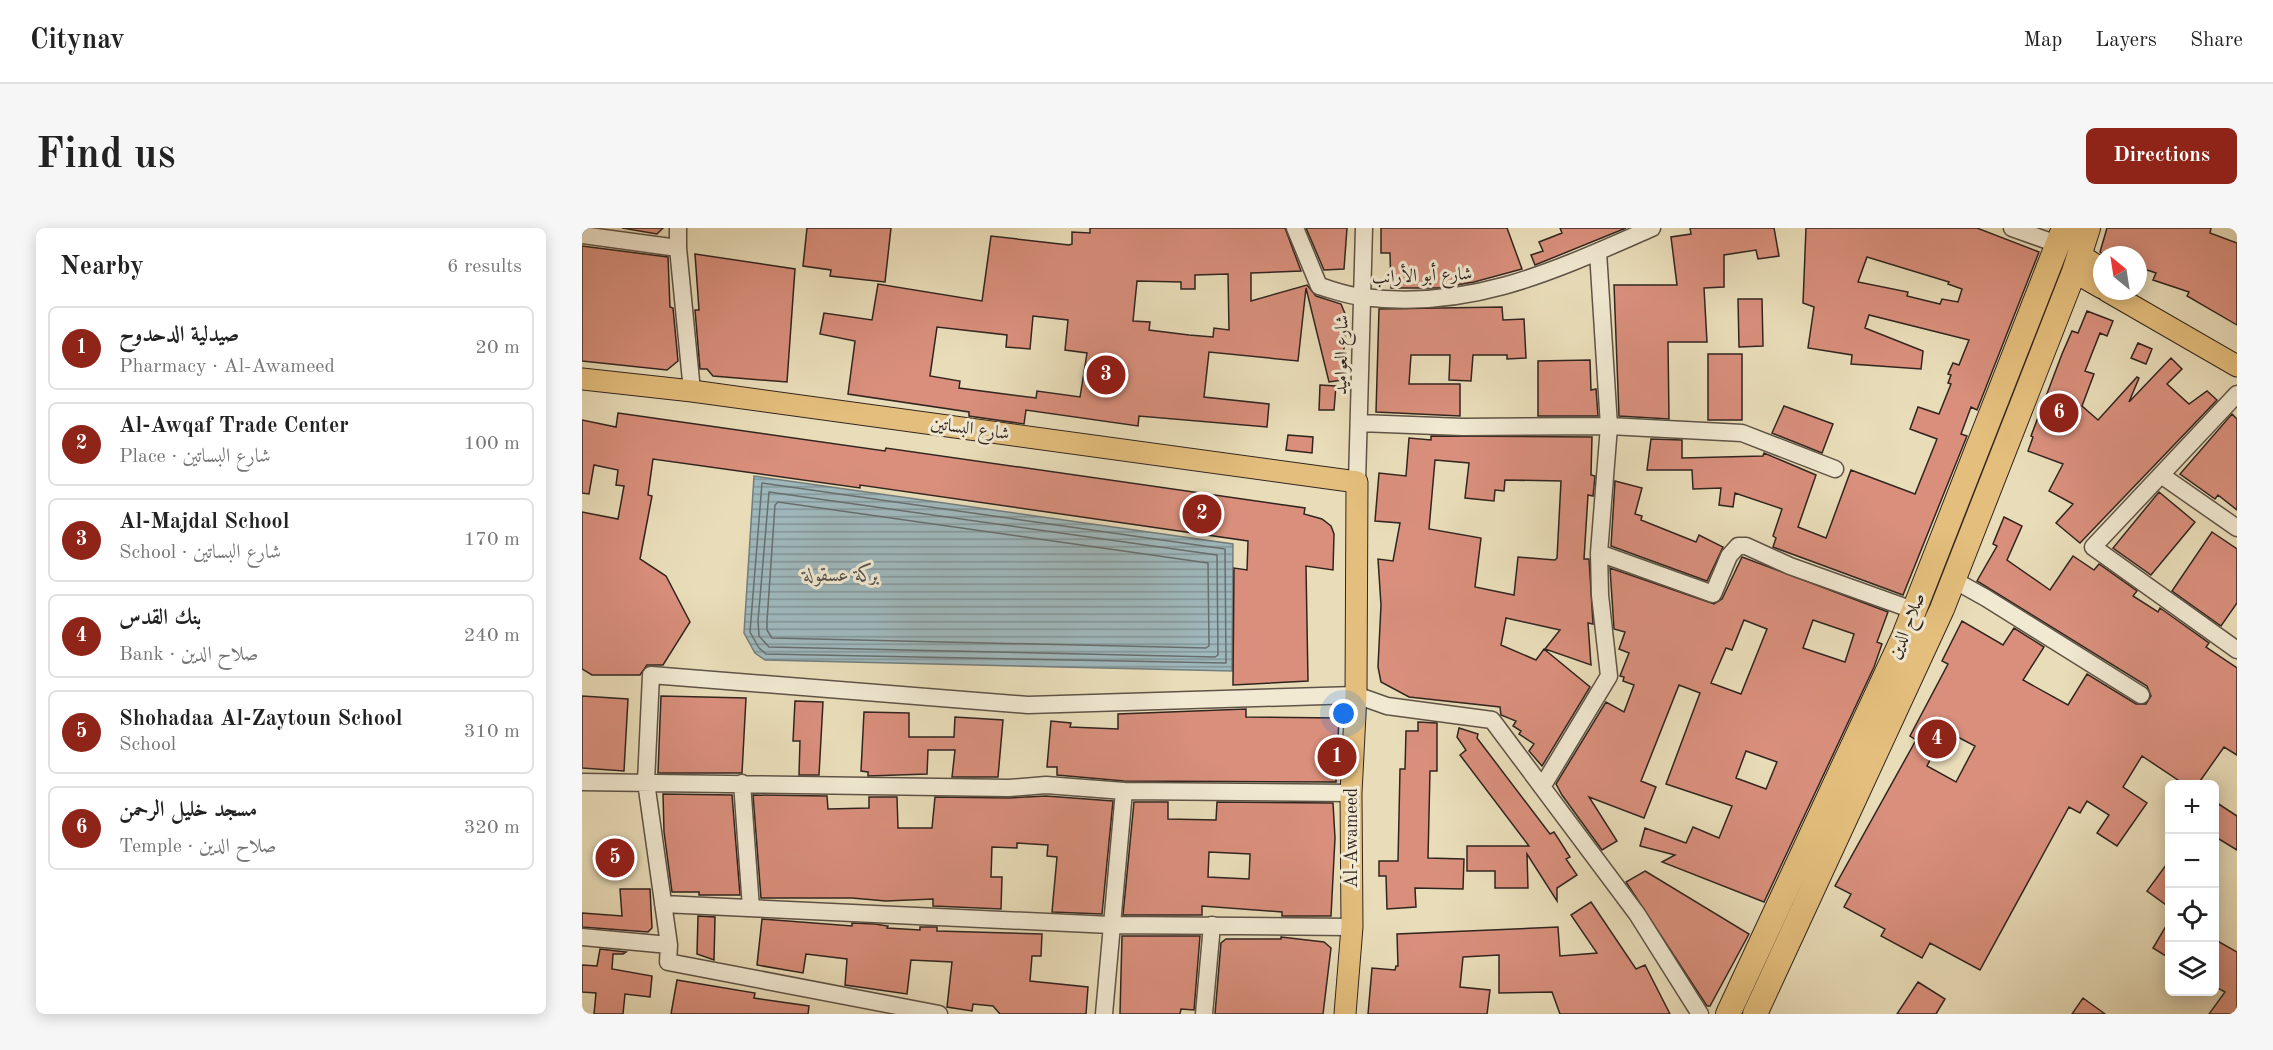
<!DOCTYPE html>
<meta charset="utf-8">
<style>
body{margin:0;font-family:"Old Standard TT",Amiri,serif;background:#f6f6f6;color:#222}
.controls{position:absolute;right:18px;bottom:18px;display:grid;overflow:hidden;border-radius:9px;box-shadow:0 3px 15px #0003}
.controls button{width:54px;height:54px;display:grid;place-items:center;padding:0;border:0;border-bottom:2px solid #e0e0e0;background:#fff;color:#222;font:30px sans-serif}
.compass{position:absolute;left:1511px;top:18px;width:54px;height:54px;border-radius:50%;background:#fff;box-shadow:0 3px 15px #0003;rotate:330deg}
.you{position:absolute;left:762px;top:486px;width:21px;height:21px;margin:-15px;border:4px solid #fff;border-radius:50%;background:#1a73e8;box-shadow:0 0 0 9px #1a73e833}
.badge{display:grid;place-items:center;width:39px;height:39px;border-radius:50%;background:#8f2418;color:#fff;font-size:20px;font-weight:700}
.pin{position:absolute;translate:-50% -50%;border:3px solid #fff;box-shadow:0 2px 6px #0006}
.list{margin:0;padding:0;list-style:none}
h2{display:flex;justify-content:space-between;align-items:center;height:78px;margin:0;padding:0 24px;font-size:26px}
h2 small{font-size:20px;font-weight:400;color:#767676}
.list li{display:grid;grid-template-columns:39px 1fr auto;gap:18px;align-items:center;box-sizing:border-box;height:84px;margin:0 12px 12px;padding:0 12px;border:2px solid #e0e0e0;border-radius:9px}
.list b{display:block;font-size:22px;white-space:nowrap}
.list p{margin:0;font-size:20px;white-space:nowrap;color:#767676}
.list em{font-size:20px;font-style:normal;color:#767676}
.icon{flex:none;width:33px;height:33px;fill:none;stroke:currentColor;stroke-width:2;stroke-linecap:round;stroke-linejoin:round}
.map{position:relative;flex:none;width:1655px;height:786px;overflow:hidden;border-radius:9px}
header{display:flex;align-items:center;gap:36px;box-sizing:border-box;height:84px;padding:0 30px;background:#fff;border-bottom:2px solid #e0e0e0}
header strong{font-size:28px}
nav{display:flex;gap:33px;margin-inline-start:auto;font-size:21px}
.intro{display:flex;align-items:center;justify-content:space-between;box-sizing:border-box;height:144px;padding:0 36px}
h1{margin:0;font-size:42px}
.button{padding:15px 27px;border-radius:9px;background:#8f2418;color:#fff;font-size:21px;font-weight:700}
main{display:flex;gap:36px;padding:0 36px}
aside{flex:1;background:#fff;border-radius:9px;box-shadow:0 3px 15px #0003}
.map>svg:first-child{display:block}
.water{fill:url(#water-rules);stroke:#737d7d;stroke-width:1.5}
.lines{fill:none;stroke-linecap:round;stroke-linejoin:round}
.shore{stroke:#686e6e;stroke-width:1.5}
.building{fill:#d98f7c;stroke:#31251f;stroke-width:1.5;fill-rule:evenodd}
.minor-casing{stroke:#5f5346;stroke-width:19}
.major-casing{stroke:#31251f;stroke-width:23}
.highway-casing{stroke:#31251f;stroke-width:26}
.minor{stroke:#f1e9d2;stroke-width:16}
.major{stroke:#e4be7c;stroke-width:21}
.highway{stroke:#e4be7c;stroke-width:24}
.labels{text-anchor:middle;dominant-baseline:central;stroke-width:6;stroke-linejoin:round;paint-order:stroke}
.street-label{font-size:18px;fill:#31251f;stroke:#f1e9d2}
.water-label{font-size:20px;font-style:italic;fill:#52514e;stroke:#f1e9d2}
</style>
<header>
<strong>Citynav</strong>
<nav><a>Map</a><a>Layers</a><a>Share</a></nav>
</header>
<div class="intro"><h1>Find us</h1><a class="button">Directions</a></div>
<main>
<aside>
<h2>Nearby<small>6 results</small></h2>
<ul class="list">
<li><span class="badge">1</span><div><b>صيدلية الدحدوح</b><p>Pharmacy · Al-Awameed</p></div><em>20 m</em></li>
<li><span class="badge">2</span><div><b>Al-Awqaf Trade Center</b><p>Place · شارع البساتين</p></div><em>100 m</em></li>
<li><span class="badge">3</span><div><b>Al-Majdal School</b><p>School · شارع البساتين</p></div><em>170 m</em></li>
<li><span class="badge">4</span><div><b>بنك القدس</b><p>Bank · صلاح الدين</p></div><em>240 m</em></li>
<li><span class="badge">5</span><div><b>Shohadaa Al-Zaytoun School</b><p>School</p></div><em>310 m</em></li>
<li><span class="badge">6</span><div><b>مسجد خليل الرحمن</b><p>Temple · صلاح الدين</p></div><em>320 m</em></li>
</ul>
</aside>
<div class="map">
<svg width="1655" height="786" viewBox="0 0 1655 786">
<defs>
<pattern id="water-rules" width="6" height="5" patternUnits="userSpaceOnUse" patternTransform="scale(1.5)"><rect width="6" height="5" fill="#9fb8bc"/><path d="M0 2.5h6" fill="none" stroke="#829598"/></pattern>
</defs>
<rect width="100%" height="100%" fill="#e9ddb9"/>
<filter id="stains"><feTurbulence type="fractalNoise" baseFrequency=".00333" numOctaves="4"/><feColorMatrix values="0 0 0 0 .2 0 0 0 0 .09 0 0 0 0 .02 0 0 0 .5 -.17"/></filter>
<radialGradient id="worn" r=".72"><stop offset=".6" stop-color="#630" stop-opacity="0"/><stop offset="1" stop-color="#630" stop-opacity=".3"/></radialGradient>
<path class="water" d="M 172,248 L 651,316 L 650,443 L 183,432 L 173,425 L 162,405 Z"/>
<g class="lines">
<path class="shore" d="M 180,255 L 643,321 L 644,435 L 184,426 L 177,420 L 168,404 Z
M 187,264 L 635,327 L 636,427 L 633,429 L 187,419 L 177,408 L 176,393 Z
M 196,274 L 626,335 L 627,418 L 624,420 L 190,410 L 185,402 L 185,393 L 193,277 Z"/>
</g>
<path class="building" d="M 40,0 L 81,0 L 75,6 Z
M 225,0 L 309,0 L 303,54 L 248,48 L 249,42 L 221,38 Z
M 508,0 L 703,0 L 719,43 L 669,45 L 669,73 L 725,57 L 734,68 L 759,76 L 764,88 L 760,152 L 747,154 L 724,60 L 716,133 L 627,124 L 622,169 L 687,176 L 685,199 L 557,188 L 556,198 L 444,182 L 442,196 L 387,188 L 387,184 L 266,166 L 273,113 L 238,106 L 242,85 L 290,92 L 296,56 L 400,73 L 409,8 L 487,17 L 490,16 L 490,4 L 508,5 ZM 646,46 L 647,102 L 632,100 L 631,109 L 607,107 L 567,102 L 568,94 L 551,93 L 555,53 L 599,54 L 599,61 L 613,61 L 613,47 ZM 451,88 L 486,92 L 483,122 L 505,125 L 498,169 L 455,163 L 454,170 L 377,160 L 378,153 L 348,148 L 355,99 L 425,107 L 424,119 L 448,121 Z
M 724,0 L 765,0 L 762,41 L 742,42 Z
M 799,0 L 925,0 L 940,41 L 892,54 L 857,60 L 809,60 L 808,25 L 799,25 Z
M 978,0 L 1044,0 L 953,37 L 949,27 L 961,23 L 957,14 L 980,5 Z
M 1108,0 L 1192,0 L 1197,28 L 1176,31 L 1174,22 L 1142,27 L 1142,59 L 1122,60 L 1125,114 L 1086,114 L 1087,191 L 1037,188 L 1032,57 L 1095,57 L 1089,9 L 1109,6 Z
M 1224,0 L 1395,0 L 1457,24 L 1395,182 L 1389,179 L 1379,206 L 1385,208 L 1321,367 L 1191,319 L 1194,310 L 1191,308 L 1200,281 L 1153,265 L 1151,279 L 1137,277 L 1139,260 L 1111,261 L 1110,242 L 1065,242 L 1069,211 L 1100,212 L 1100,230 L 1181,228 L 1182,225 L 1234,247 L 1216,299 L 1244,310 L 1269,242 L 1333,266 L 1355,211 L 1328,201 L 1336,179 L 1357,186 L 1369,156 L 1366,155 L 1369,147 L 1366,146 L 1371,135 L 1377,137 L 1387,112 L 1287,87 L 1283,100 L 1341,123 L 1339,141 L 1269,136 L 1270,127 L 1226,120 L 1232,79 L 1221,75 ZM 1285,29 L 1367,54 L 1366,56 L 1380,61 L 1376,74 L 1360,71 L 1358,76 L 1325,68 L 1326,64 L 1276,54 Z
M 1525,0 L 1629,0 L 1628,5 L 1655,15 L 1655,97 L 1605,68 L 1607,64 L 1571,52 L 1574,45 L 1556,39 L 1556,27 L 1522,27 L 1518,24 Z
M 0,18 L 86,29 L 88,79 L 91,80 L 96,133 L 85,142 L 0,133 Z
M 113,26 L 213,41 L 205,154 L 131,148 L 125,141 L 118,141 L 113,82 L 117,82 Z
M 1156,71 L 1180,71 L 1181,118 L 1157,119 Z
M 920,79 L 921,92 L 942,91 L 944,130 L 925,131 L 925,127 L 891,127 L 889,153 L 867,152 L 868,127 L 829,127 L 827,156 L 878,156 L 878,188 L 794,184 L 797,81 Z
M 1505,83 L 1531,93 L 1525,108 L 1518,105 L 1503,143 L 1512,146 L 1500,178 L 1516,192 L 1555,149 L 1557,150 L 1547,174 L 1589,130 L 1600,141 L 1585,156 L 1607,176 L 1625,163 L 1635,172 L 1498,315 L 1474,295 L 1491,276 L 1467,263 L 1481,236 L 1446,223 L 1451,209 L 1449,208 L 1480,126 L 1490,103 L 1496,105 Z
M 1556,115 L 1570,121 L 1564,136 L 1549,130 Z
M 1126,126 L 1160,126 L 1160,192 L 1126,192 Z
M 1008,132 L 1009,162 L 1014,161 L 1016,188 L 956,188 L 956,133 Z
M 738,157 L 754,158 L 752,182 L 737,182 Z
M 1202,178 L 1251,196 L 1240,225 L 1190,205 Z
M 36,185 L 303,223 L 304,220 L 723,280 L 722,286 L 740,291 L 749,298 L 752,306 L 751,342 L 724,338 L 726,453 L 651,457 L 652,340 L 665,342 L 666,313 L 278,257 L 278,260 L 71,231 L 66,267 L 70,268 L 58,331 L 84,348 L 108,394 L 81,437 L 65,437 L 58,447 L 10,447 L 0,441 L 0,284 L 36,291 L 42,258 L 34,257 L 36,242 L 12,237 L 7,266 L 0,265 L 0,192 L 34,199 Z
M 1650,186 L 1655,191 L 1655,282 L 1636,267 L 1633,271 L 1598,246 Z
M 706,207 L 731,209 L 730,225 L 704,222 Z
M 849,208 L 1010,209 L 1009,247 L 1013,248 L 1011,268 L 1006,267 L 1002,331 L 1007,331 L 1011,396 L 1006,395 L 1009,437 L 963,421 L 978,402 L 924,390 L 919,417 L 954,432 L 962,421 L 1008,459 L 960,538 L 947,523 L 952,516 L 937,506 L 939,503 L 931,498 L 934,493 L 919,487 L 918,479 L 827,469 L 799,454 L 796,439 L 799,377 L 796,331 L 811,333 L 818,295 L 793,293 L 797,245 L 824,248 L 827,210 L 849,212 ZM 853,232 L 887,235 L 883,270 L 912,273 L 913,262 L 922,263 L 923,252 L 979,253 L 975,330 L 973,332 L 936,329 L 932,367 L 893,359 L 899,310 L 847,301 Z
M 1033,253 L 1060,260 L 1053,286 L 1060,288 L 1059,292 L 1114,314 L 1117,307 L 1141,319 L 1125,353 L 1029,318 Z
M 1577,264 L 1613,294 L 1569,347 L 1531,320 Z
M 1422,289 L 1440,298 L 1425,332 L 1468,362 L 1491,328 L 1512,342 L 1517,336 L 1555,363 L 1551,368 L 1576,384 L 1578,380 L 1627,415 L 1624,419 L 1655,440 L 1655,527 L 1642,519 L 1616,556 L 1602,556 L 1560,528 L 1541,559 L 1565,575 L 1535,618 L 1515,605 L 1527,587 L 1505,573 L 1498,585 L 1487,579 L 1398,742 L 1348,715 L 1340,730 L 1299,708 L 1303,701 L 1262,679 L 1269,666 L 1253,658 L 1334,512 L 1328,508 L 1366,436 L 1360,433 L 1380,393 L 1421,417 L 1432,400 L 1462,419 L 1441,452 L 1486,477 L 1505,446 L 1554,476 L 1564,476 L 1569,468 L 1565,458 L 1395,353 L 1415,318 L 1411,316 ZM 1370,506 L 1393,518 L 1374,554 L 1345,538 L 1360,508 L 1367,511 Z
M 1630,304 L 1655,321 L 1655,375 L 1639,398 L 1590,363 Z
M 1160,329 L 1306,384 L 1295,414 L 1300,416 L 1292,439 L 1182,674 L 1080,634 L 1093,627 L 1058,618 L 1063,600 L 1104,615 L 1111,599 L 1137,610 L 1150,578 L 1084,556 L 1118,465 L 1097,457 L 1059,553 L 1074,559 L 1062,590 L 1007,569 L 1035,613 L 1020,622 L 980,567 L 974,556 L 1024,474 L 1042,484 L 1052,457 L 1041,453 L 1042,449 L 1038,448 L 1047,425 L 1037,421 L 1043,404 L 1032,401 L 1028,340 L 1132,376 L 1140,371 ZM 1162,392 L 1185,401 L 1159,466 L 1129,455 L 1144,420 L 1150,422 ZM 1231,392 L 1272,406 L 1263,434 L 1221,420 ZM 1164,523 L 1195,534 L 1184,561 L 1154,550 Z
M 0,468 L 46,471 L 42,543 L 0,540 Z
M 79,468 L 164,470 L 160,545 L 76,545 Z
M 213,473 L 241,474 L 237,547 L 217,547 L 218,513 L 211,513 Z
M 664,481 L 664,489 L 757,490 L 754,554 L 542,553 L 475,547 L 475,539 L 465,539 L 469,493 L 489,495 L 488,499 L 536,501 L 536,486 Z
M 282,484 L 327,485 L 327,509 L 372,509 L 373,489 L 421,492 L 416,549 L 370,549 L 373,522 L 346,522 L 345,546 L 286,548 L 286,544 L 279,543 Z
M 836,494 L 855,495 L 855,543 L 848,543 L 846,630 L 882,631 L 881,661 L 833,660 L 834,679 L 805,681 L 804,648 L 797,648 L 797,633 L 816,633 L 818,541 L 823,541 L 824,503 L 836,503 Z
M 877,500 L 896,506 L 895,510 L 968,606 L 972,604 L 988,629 L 984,631 L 995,647 L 975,660 L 975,673 L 945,626 L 946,660 L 913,660 L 913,643 L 885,643 L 885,618 L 947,618 L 878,527 L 884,522 L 875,509 Z
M 81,566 L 150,567 L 158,667 L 117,667 L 117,664 L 90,664 L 82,604 Z
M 171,567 L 245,568 L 246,581 L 287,580 L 287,569 L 315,569 L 316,600 L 350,600 L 353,569 L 427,570 L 464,568 L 531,573 L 520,686 L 470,684 L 475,629 L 465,628 L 466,617 L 435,615 L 435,620 L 410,619 L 409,649 L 420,649 L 419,681 L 351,678 L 351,671 L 304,673 L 270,670 L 179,670 Z
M 1632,573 L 1655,588 L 1655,622 L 1632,608 Z
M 552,574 L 586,574 L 586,591 L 634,592 L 635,574 L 751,575 L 753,610 L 749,688 L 700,688 L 700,684 L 620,678 L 620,687 L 541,687 ZM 627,624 L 668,626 L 667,651 L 626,649 Z
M 1587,633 L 1587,679 L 1565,663 Z
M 1063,643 L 1167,706 L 1128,778 L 1125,778 L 1044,654 Z
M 38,661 L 68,661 L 70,700 L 66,704 L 0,699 L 0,685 L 40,688 Z
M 1009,674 L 1054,741 L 1063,737 L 1088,786 L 978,786 L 970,764 L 917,765 L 917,727 L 881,729 L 878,759 L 908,762 L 905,786 L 786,786 L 790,740 L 813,742 L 814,738 L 816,738 L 815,706 L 976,699 L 978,728 L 1015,725 L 989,687 Z
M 116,688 L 133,689 L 132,732 L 115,726 Z
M 180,691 L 270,698 L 270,695 L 293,696 L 306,698 L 305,700 L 338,702 L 338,699 L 355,699 L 355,703 L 460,706 L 459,728 L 450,728 L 448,753 L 506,759 L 504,786 L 418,786 L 411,778 L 391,776 L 390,783 L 365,779 L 370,734 L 329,732 L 325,766 L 263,757 L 265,731 L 224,726 L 221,745 L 175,737 Z
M 1587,693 L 1587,730 L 1571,720 Z
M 540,708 L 618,708 L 612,782 L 599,781 L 598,786 L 538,786 Z
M 699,709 L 742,714 L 749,720 L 741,786 L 633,786 L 639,715 L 644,711 L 699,711 Z
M 1632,711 L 1655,724 L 1655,786 L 1627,786 L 1643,764 L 1632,758 Z
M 18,721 L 44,724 L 41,726 L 31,726 L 30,741 L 70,748 L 68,769 L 43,766 L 41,786 L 12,786 L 14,765 L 0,764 L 0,737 L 15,738 Z
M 95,752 L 173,765 L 172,770 L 227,778 L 226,786 L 89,786 Z
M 1336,754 L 1363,771 L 1354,786 L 1315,786 Z
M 1501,770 L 1523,786 L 1490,786 Z"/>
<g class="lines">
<defs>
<path id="minor" d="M 713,0 L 737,58 C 751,62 766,68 781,69 C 889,83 974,42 1070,0
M 1430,0 L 1475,16
M 0,7 L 96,20 L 96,0
M 96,20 L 110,163
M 1655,166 L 1511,319 L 1655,422
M 778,195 L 881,199 L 1027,198 L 1160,205 L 1253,241
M 1579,247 L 1655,300
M 775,254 L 782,0
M 1017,325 L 1131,366 L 1147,328 L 1156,318 L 1164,318 L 1208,338 L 1331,382
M 1370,351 L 1404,370 L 1559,467
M 0,554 L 427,560 L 464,557 L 542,563 L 769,565
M 160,555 L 169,680
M 960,559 L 1027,448 L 1018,367 L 1017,325 L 1027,198 L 1016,24
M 81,676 L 529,697 L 770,699
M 0,709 L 87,717
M 357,786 L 86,734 L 87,717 L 64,554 L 69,447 L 446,477 L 774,467 L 805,478 L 910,492 L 1055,686 L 1118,786
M 522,786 L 542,563
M 622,786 L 630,697"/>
<path id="major" d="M 1498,27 L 1520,41
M 1492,44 L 1520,60
M 1525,63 L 1655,138
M 0,151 L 110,163 L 775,254 L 774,467 L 769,565 L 770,699 L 763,786"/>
<path id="highway" d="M 1146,786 L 1322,408 L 1482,0
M 1173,786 L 1360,381 L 1492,44 L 1506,0"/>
</defs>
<use href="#minor" class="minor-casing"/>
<use href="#major" class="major-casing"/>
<use href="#highway" class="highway-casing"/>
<use href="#minor" class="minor"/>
<use href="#major" class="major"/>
<use href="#highway" class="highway"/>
</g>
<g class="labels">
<g class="street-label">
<text transform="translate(840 48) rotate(-2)">شارع أبو الأرانب</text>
<text transform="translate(760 127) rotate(-89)">شارع العواميد</text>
<text transform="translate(388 201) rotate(8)">شارع البساتين</text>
<text transform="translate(1325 398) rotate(-68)">صلاح الدين</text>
<text transform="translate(770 610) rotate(-90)">Al-Awameed</text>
</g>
<g class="water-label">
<text x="259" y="348">بركة عسقولة</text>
</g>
</g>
<rect width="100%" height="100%" filter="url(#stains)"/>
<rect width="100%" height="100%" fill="url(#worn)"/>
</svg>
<div class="controls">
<button>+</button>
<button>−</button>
<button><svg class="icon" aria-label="locate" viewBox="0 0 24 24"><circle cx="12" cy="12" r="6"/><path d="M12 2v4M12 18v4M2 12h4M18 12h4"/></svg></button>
<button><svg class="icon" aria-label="layers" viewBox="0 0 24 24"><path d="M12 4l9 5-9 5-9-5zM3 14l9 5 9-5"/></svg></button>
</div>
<svg class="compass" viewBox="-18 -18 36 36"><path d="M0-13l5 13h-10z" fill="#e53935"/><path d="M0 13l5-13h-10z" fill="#767676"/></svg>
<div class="you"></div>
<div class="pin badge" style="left:755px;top:529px">1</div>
<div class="pin badge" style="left:620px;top:286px">2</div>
<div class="pin badge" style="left:524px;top:147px">3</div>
<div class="pin badge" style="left:1355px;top:511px">4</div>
<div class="pin badge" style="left:33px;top:630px">5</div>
<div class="pin badge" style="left:1477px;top:185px">6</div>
</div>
</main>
